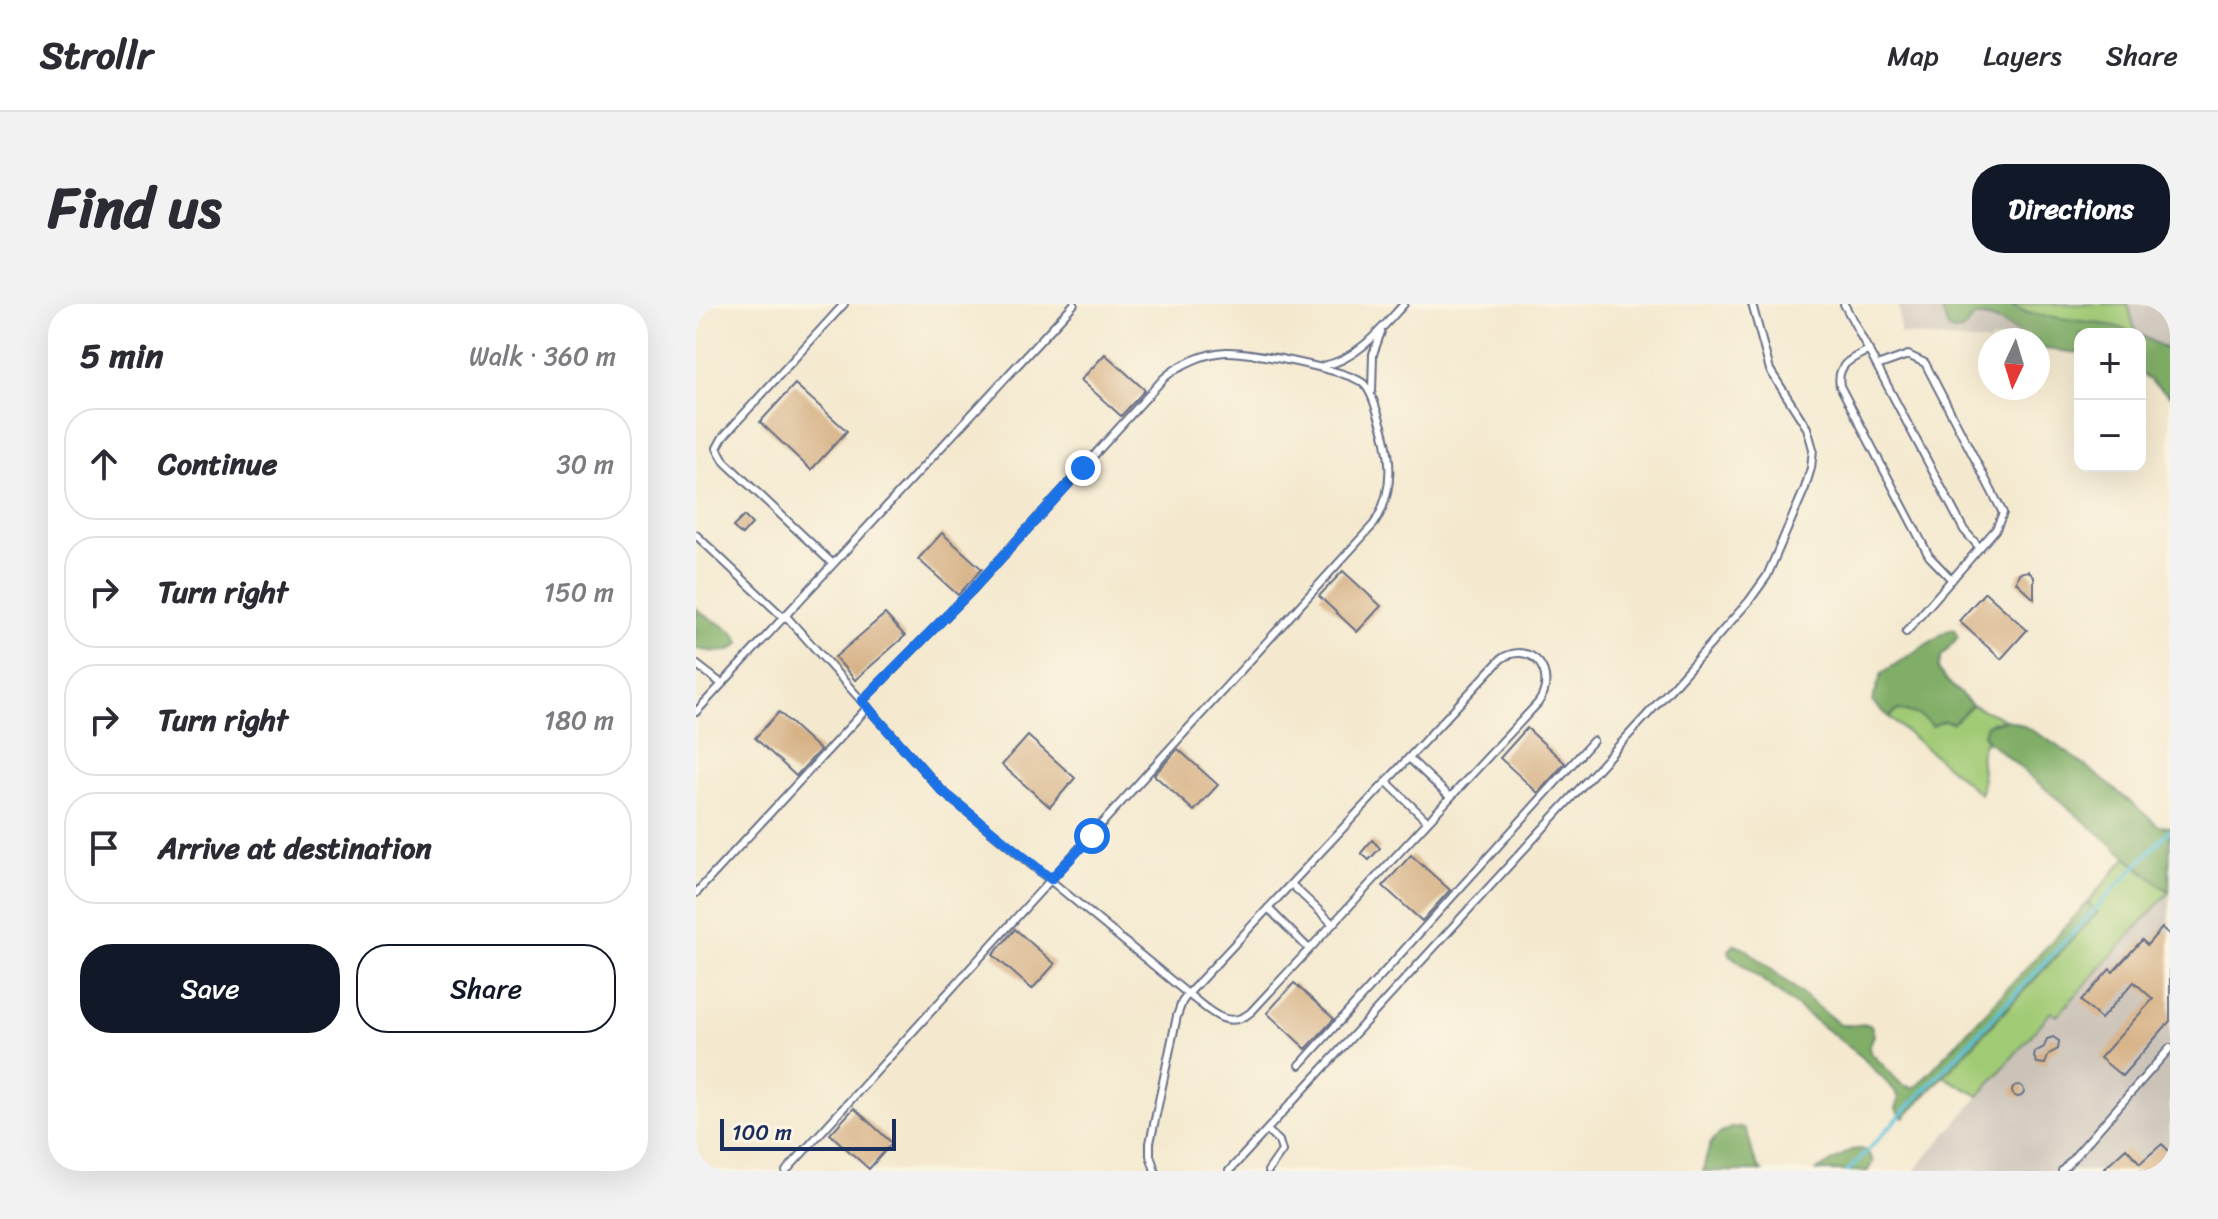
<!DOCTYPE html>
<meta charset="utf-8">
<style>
body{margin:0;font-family:Sriracha,sans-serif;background:#f2f2f3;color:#2b2b33}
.controls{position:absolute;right:24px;top:24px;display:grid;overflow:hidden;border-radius:16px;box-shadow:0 8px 32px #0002}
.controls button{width:72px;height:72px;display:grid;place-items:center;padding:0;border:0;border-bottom:2px solid #e1e1e2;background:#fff;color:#2b2b33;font:40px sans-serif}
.compass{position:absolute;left:1282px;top:24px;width:72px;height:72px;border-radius:50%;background:#fff;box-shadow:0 8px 32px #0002;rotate:184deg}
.scale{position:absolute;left:24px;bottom:20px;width:176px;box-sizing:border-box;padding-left:8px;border:4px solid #1b2f5e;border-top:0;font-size:22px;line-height:28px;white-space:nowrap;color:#1b2f5e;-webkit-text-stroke:6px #fcf5e5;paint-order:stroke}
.stop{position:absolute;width:24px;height:24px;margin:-18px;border:6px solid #1a73e8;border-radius:50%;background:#fff}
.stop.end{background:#1a73e8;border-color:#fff;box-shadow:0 2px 8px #0008}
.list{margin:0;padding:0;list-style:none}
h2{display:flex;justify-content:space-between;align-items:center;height:104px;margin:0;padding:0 32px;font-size:34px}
h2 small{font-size:26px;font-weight:400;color:#7c7c81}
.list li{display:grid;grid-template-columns:52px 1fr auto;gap:24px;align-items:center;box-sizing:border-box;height:112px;margin:0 16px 16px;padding:0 16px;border:2px solid #e1e1e2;border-radius:32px}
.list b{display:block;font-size:30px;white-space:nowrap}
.list em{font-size:26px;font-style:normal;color:#7c7c81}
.actions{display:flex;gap:16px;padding:24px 32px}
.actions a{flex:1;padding:18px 0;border:2px solid #111827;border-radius:32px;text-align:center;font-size:28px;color:#111827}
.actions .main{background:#111827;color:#fff}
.icon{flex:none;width:44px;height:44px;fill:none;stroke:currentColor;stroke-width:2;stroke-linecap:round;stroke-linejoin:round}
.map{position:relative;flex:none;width:1474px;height:867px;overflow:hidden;border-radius:32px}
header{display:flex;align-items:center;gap:48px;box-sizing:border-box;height:112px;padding:0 40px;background:#fff;border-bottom:2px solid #e1e1e2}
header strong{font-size:38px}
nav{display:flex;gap:44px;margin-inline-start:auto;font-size:28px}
.intro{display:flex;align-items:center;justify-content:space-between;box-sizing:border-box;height:192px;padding:0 48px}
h1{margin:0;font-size:56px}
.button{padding:20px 36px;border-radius:32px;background:#111827;color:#fff;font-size:28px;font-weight:700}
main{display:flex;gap:48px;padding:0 48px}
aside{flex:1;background:#fff;border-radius:32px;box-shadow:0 8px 32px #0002}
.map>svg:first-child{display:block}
.industrial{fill:#cbc2b8}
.green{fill:#a1ca75;stroke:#5e7c6a;stroke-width:2}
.forest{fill:#80ae66;stroke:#4e6e62;stroke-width:2}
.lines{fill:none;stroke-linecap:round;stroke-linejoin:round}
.stream{stroke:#5ac0d8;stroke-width:4}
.building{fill:#d7b287}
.service-casing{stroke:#677086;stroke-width:10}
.service{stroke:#fff;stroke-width:6}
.route{stroke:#1a73e8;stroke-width:10}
</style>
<header>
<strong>Strollr</strong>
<nav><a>Map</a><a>Layers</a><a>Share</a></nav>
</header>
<div class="intro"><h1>Find us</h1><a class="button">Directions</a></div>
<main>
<aside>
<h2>5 min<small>Walk · 360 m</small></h2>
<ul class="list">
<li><svg class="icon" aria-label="ahead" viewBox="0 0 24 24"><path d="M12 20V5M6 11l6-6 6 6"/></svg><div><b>Continue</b></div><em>30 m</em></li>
<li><svg class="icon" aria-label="right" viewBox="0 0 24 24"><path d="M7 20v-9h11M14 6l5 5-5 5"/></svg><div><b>Turn right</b></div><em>150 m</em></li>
<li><svg class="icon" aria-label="right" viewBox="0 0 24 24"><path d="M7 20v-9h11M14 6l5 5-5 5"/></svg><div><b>Turn right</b></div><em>180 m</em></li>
<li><svg class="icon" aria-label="arrive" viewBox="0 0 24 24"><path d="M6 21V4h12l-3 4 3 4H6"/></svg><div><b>Arrive at destination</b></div></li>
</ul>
<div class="actions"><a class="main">Save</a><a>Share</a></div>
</aside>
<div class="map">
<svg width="1474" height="867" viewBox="0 0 1474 867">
<rect width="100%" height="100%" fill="#fcf5e5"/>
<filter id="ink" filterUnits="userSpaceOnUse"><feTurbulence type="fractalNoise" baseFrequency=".0125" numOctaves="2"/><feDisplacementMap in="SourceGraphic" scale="16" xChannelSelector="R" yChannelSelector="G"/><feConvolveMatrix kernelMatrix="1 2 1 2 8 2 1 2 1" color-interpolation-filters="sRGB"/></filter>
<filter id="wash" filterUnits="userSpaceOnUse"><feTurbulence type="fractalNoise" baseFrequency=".006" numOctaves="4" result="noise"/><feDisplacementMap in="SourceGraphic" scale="32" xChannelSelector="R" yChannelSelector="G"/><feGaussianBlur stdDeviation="1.8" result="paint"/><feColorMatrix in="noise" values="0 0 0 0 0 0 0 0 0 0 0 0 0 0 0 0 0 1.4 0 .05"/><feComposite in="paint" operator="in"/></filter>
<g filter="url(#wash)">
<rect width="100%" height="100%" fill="#f4e9cf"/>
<path class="industrial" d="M 1203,0 L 1474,0 L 1474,92 L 1444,69 L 1444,30 L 1384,30 L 1342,36 L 1294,36 L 1294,39 L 1204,30 Z
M 1474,586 L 1474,867 L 1218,867 L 1356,708 L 1361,712 Z"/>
<path class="green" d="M 1314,0 L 1432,0 L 1438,23 L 1443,30 L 1331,9 Z
M 1276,401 L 1310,416 L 1295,418 L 1288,431 L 1291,436 C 1276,452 1293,472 1284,490 L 1193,413 L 1202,406 C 1214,407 1228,412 1236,422 L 1248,417 L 1257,419 Z
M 1430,554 L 1473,588 L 1361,712 L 1355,708 L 1283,792 L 1247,772 L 1401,609 L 1391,599 Z"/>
<path class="forest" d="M 1244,0 L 1314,0 L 1331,9 L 1419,22 L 1441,30 L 1384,30 L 1384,49 L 1342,44 L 1342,36 L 1330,36 C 1317,23 1296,11 1278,13 L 1266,27 L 1257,28 L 1252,24 Z
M 1444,31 L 1474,47 L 1474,92 L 1444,69 Z
M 0,304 C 12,317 40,322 44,339 C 33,352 15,347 0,345 Z
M 1254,325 L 1259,326 L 1262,333 L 1246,351 L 1242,365 L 1249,375 L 1276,401 L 1257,419 L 1248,417 L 1236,422 C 1229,412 1214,407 1201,406 L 1193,413 L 1176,398 L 1186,369 Z
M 1310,416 C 1345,421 1432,496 1463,522 L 1474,523 L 1473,588 L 1291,436 L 1288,431 L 1290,421 Z
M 1391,599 L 1402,608 L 1208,814 L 1200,805 L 1203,794 L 1200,788 L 1166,753 L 1034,651 L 1033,646 L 1039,640 L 1049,644 L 1142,719 C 1153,725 1163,718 1175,721 L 1178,731 L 1173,743 L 1174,748 L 1205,780 L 1216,784 L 1222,781 Z
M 1037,823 L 1048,824 C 1057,837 1054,855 1066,867 L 1007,867 C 1012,843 1013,833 1037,823 Z
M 1163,845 L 1171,847 L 1177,857 L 1172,867 L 1121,867 L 1155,846 Z"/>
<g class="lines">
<path class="stream" d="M 1152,867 L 1474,526"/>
</g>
<g id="blocks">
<path class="building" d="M 409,50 L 449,86 L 425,112 L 385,76 Z
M 99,80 L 151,127 L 115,166 L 64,118 Z
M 48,212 L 56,220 L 46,231 L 37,223 Z
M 246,229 L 286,265 L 262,291 L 222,255 Z
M 647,267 L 685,302 L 661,328 L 623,292 Z
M 1332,267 L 1338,273 L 1338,295 L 1320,278 L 1323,269 Z
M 1289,288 L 1331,326 L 1305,355 L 1263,317 Z
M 189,310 L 209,332 L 159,376 L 139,353 Z
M 83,408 L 124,446 L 100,472 L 59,434 Z
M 831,424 L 869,459 L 842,489 L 804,454 Z
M 332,432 L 379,474 L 354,503 L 306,461 Z
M 482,445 L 522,481 L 498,507 L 458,471 Z
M 676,536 L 684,544 L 673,556 L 665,549 Z
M 715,551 L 754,586 L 726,617 L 687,582 Z
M 1466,624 L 1474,631 L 1474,717 L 1426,772 L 1404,754 L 1457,695 L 1438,678 L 1405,715 L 1385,697 L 1414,665 L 1417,668 L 1446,636 L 1451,641 Z
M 319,625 L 359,660 L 336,685 L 297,651 Z
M 598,679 L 638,715 L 610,745 L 571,709 Z
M 1357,733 L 1363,737 L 1362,745 L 1353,750 L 1349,760 L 1341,759 L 1338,753 L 1339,748 L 1348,743 L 1351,735 Z
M1316 787a6 6 0 1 1 12 0a6 6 0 1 1-12 0Z
M 158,804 L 196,839 L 173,865 L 134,830 Z
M 1466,840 L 1474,848 L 1474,867 L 1405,867 L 1430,844 L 1444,859 Z"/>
</g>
</g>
<g filter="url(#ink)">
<use href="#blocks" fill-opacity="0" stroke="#677086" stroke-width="2"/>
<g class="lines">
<defs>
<path id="service" d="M 1148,0 L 1268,226 L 1284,244
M 1173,46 C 1155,55 1140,60 1144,82 L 1233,252 L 1256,276
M 627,62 C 661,56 686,24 708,0
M 1181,62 L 1212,51 L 1229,59 L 1307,209 L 1300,225 L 1210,328
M 676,87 L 677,50 L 685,28
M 0,231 L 88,314
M 137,260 L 29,158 L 21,144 L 27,133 L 148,0
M 90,312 L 246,487 L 492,690 C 512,705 531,728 555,708 L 842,399 C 863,370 836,335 805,355 L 492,690 L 486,698 L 481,712 L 454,839 L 454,851 L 459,867
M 0,360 L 26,380
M 0,408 L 378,0
M 713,454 L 753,492
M 691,478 L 731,517
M 595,580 L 636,619
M 0,589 L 172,403
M 572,604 L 613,645
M 604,761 L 897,437
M 571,826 L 583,837 L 586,847 L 572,867
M 90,867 L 678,220 C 701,184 695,146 681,107 C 678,98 675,87 668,80 C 653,66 552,47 530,48 C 509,49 484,60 468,74 L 278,284 L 166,397
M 533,867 L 973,387 L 1053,297 L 1071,272 L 1109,184 L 1115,164 L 1117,145 L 1111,124 L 1074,66 L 1056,0
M 1366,867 L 1474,744"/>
</defs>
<use href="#service" class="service-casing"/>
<use href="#service" class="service"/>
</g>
</g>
<g class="lines" filter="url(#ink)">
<path class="route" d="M 387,164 L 278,284 L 166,397 L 246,487 L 355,575 L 396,532"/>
</g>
</svg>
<div class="controls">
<button>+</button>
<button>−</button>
</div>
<svg class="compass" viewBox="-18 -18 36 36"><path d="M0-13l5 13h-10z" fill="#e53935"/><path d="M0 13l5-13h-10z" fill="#7c7c81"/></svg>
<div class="scale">100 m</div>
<div class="stop" style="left:396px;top:532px"></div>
<div class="stop end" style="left:387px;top:164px"></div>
</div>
</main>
